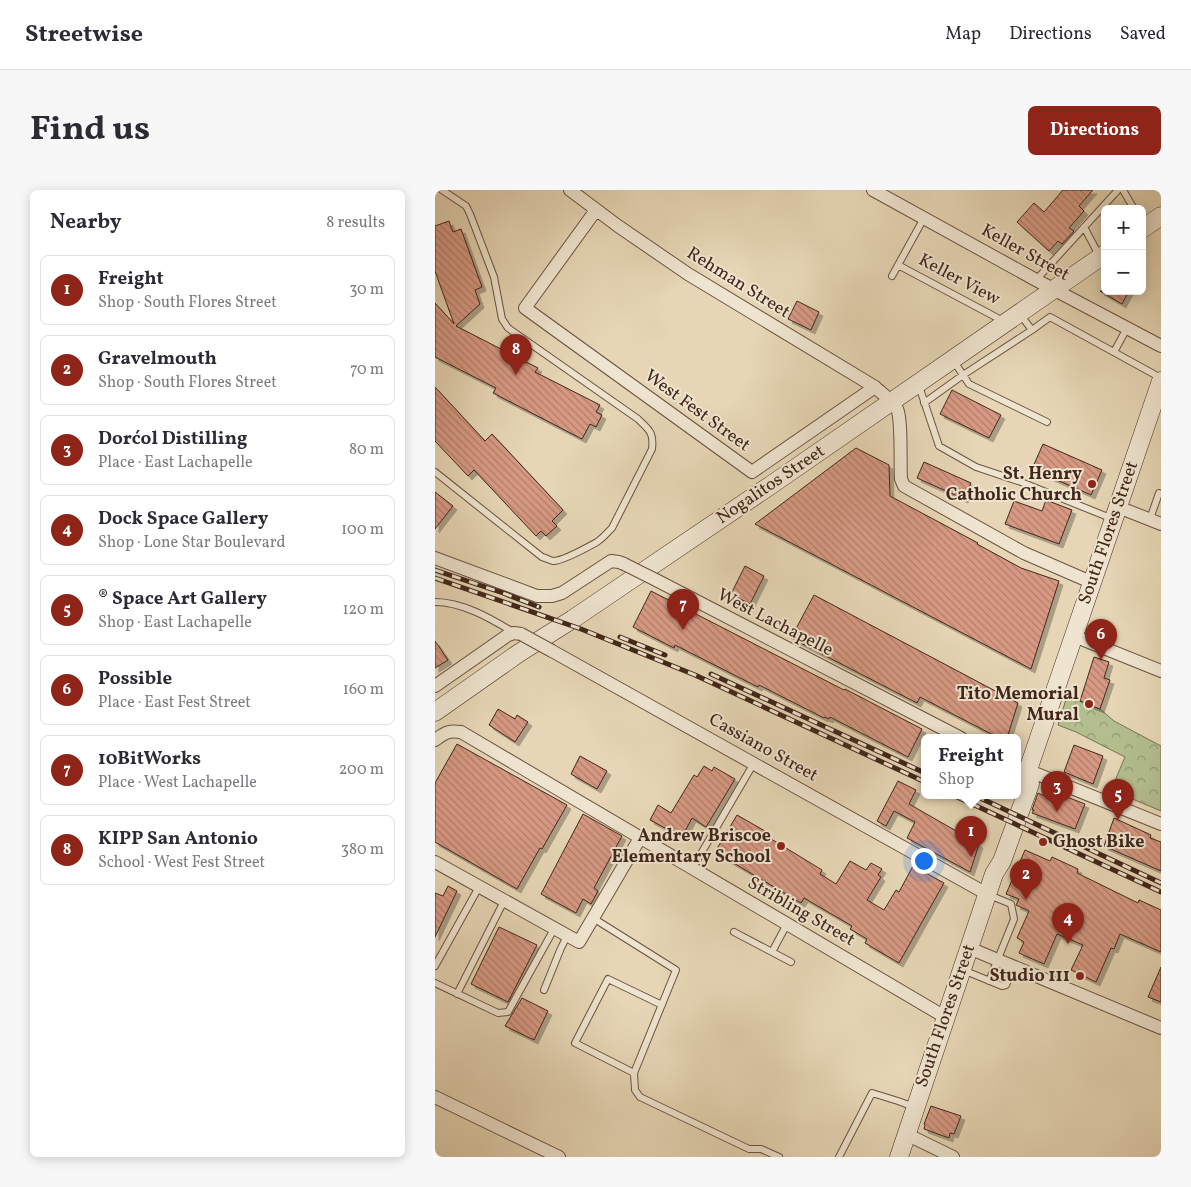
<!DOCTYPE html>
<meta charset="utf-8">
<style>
body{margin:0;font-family:Vollkorn,serif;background:#f7f7f7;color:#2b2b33}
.controls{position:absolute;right:15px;top:15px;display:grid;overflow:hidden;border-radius:8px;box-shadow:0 2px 12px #0003}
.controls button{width:45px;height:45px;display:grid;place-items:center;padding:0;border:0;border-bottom:1px solid #e1e1e2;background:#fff;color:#2b2b33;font:25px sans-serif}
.you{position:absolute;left:488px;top:670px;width:18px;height:18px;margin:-12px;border:4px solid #fff;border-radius:50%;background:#1a73e8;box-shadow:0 0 0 8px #1a73e833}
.badge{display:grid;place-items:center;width:32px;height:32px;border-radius:50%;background:#8f2418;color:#fff;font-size:16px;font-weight:700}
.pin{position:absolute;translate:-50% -41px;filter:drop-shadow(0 1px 2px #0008)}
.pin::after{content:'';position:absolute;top:26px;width:18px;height:15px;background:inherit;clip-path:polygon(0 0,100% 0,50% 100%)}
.popup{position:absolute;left:486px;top:544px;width:100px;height:65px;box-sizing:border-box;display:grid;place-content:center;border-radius:8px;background:#fff;filter:drop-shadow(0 1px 4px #0005);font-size:16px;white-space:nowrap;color:#7c7c81}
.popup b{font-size:19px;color:#2b2b33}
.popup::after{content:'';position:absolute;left:50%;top:100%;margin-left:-10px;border:10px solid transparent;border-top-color:#fff}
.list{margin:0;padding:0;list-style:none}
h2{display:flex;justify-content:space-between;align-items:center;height:65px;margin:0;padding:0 20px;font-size:21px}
h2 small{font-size:16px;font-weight:400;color:#7c7c81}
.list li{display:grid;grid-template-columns:32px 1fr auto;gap:15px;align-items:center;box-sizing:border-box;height:70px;margin:0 10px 10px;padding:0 10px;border:1px solid #e1e1e2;border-radius:8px}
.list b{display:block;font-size:19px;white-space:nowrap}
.list p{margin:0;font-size:16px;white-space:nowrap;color:#7c7c81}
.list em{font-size:16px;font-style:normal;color:#7c7c81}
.map{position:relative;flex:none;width:726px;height:967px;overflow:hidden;border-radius:8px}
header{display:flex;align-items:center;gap:30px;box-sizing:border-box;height:70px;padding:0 25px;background:#fff;border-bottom:1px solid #e1e1e2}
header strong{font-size:24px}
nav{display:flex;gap:28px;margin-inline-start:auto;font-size:18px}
.intro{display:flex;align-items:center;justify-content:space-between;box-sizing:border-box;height:120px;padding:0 30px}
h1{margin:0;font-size:35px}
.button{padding:12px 22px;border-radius:8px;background:#8f2418;color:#fff;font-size:18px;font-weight:700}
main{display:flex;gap:30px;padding:0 30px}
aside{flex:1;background:#fff;border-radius:8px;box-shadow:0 2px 12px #0003}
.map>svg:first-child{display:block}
.park{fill:url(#park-crowns);stroke:#7a7254}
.building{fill:url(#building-back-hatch);stroke:#41261a;filter:url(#shadow)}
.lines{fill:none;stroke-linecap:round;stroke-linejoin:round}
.lane-casing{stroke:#6a5241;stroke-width:8}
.street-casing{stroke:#6a5241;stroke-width:14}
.secondary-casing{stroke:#41261a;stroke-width:19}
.lane{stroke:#efe4cf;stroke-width:6}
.street{stroke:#efe4cf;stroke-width:12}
.secondary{stroke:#efe4cf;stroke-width:18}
.rail-casing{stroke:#41261a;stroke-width:5}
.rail{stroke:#efe4cf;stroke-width:3;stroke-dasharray:9;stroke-linecap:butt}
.street-bridge-casing{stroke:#6a5241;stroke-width:14;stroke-linecap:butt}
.street-bridge{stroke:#efe4cf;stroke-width:12}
.poi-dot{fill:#8f2418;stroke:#efe4cf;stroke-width:2}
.labels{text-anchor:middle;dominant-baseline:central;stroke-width:4;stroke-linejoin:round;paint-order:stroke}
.street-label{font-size:18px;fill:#41261a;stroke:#efe4cf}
.poi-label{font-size:18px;font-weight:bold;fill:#41261a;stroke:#efe4cf;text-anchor:end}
</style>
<header>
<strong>Streetwise</strong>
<nav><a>Map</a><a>Directions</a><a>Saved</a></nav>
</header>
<div class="intro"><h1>Find us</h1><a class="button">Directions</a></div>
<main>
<aside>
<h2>Nearby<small>8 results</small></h2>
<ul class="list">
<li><span class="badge">1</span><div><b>Freight</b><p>Shop · South Flores Street</p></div><em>30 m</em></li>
<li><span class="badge">2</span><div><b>Gravelmouth</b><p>Shop · South Flores Street</p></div><em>70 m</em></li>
<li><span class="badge">3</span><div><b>Dorćol Distilling</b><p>Place · East Lachapelle</p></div><em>80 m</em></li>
<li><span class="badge">4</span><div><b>Dock Space Gallery</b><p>Shop · Lone Star Boulevard</p></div><em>100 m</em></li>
<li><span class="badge">5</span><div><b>® Space Art Gallery</b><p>Shop · East Lachapelle</p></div><em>120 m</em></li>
<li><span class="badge">6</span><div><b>Possible</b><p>Place · East Fest Street</p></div><em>160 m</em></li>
<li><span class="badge">7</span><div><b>10BitWorks</b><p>Place · West Lachapelle</p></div><em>200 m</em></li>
<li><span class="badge">8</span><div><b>KIPP San Antonio</b><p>School · West Fest Street</p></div><em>380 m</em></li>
</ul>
</aside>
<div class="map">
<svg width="726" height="967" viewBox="0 0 726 967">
<defs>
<pattern id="park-crowns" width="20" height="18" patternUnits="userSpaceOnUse" patternTransform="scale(1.25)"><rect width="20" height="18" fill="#b3be8f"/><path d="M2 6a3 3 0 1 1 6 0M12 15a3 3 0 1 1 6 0" fill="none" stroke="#939a74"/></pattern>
<pattern id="building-back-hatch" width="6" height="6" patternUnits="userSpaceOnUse" patternTransform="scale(1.25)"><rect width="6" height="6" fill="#d79983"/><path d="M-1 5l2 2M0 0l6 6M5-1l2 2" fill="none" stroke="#b07d6a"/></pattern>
<filter id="shadow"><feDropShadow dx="4" dy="4" stdDeviation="0" flood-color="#0004"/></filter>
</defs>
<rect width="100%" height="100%" fill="#e6d6b5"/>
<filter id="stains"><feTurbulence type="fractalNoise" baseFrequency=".004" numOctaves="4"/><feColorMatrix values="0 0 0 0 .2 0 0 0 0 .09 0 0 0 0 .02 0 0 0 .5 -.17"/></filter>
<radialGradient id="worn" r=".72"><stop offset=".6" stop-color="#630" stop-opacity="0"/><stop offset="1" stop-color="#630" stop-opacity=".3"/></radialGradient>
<path class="park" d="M 632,506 L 665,519 L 679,531 L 726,556 L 726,621 L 676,600 L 690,567 L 641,542 L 623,535 Z"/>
<path class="building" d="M 628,0 L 658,0 L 644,16 L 649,21 L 634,38 L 639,41 L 627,54 L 623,51 L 614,61 L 582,32 L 599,13 L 609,22 Z
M 14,31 L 18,42 L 26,39 L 47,97 L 40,100 L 45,114 L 21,136 L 103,178 L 100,182 L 165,215 L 161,222 L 167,225 L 161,237 L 155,234 L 147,249 L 58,203 L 61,198 L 0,167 L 0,113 L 19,134 L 0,81 L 0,36 Z
M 665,101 L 694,101 L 687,114 Z
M 362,111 L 384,122 L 376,140 L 353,129 Z
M 0,197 L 50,251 L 57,244 L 128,320 L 117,331 L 122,336 L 111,346 L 106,341 L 101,346 L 39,280 L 33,286 L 0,251 Z
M 517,200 L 566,225 L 554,248 L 505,224 Z
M 608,254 L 667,280 L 656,305 L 597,279 Z
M 421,258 L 454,275 L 455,306 L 543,353 L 542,354 L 586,378 L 624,391 L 596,479 L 320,334 Z
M 489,272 L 536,293 L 529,309 L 482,288 Z
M 0,302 L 18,316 L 0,339 Z
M 611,310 L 637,320 L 624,354 L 570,334 L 579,311 L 607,321 Z
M 310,376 L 329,386 L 315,414 L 296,404 Z
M 216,401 L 409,500 L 410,499 L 487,539 L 473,567 L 395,527 L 394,529 L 389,527 L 389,528 L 324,495 L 323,497 L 240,455 L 239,458 L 198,437 Z
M 379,405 L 583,513 L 572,548 L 564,548 L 485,507 L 482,513 L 356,448 Z
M 0,451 L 13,470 L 0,478 Z
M 659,467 L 674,472 L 669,488 L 675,490 L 665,519 L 645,511 Z
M 63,519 L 80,529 L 82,525 L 93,532 L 80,552 L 54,535 Z
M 22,554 L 132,615 L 107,659 L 105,658 L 82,699 L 0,652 L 0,593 Z
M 639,555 L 668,566 L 658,594 L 629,582 Z
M 145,566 L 172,581 L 162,599 L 136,584 Z
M 269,576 L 277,581 L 279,577 L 300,589 L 271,637 L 257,628 L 247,647 L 215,630 L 223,615 L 236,623 L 259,585 L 262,587 Z
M 463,591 L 481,600 L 474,614 L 544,654 L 535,682 L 472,648 L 480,632 L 459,621 L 451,636 L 442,631 Z
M 619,602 L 650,614 L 640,639 L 597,623 L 599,620 L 597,620 L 603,603 L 616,609 Z
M 148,624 L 187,646 L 159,698 L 163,701 L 156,714 L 148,709 L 141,723 L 106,704 Z
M 302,625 L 330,641 L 328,644 L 387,680 L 385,684 L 401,694 L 415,671 L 431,680 L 436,673 L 447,679 L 443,685 L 446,687 L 432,710 L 449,720 L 461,700 L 464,702 L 478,676 L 509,693 L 464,773 L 430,753 L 432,749 L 415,739 L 417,736 L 369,708 L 366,713 L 280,662 Z
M 679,628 L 716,645 L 715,648 L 726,652 L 726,681 L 669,656 Z
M 590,660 L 615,671 L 617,667 L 643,679 L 642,683 L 703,713 L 704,710 L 726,720 L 726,762 L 685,744 L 679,759 L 676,758 L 661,792 L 636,780 L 648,755 L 622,744 L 609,774 L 584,763 L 589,752 L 582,748 L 594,721 L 581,715 L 584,709 L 571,704 Z
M 13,696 L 22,701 L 0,747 L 0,703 L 8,706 Z
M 64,737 L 102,755 L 73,812 L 36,794 Z
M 726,777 L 726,812 L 713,807 Z
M 87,808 L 113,821 L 99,850 L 70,836 Z
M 496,916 L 526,926 L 519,944 L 515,943 L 514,948 L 489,939 L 490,935 L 489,934 Z"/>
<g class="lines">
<defs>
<path id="lane" d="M 688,0 L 699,19
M 649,37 L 665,67
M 463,75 L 570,132
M 457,86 L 489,28
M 601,90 L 683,0
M 597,140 L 615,127 L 726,188
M 679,162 L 692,138
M 518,170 L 534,194 L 612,232
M 484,196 L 504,256 L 541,277 L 586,292 L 678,329
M 489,213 L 528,185 L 597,140 L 584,123
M 0,282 L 107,367 C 111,368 114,370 118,371 C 128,371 153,357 162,352 C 168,348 172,343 177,338 L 217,259 C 219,242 214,240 203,229 L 73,138 L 67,129 L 59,87 L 35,24 L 31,16 L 7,0
M 715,329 L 724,303
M 0,412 C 27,412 55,428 78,442
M 257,679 L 319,573
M 554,705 L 576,714 L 579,729 L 554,791
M 158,728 L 241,780 L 199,883 L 140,853 L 173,789 L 227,815
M 299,742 L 337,762 L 352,734
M 337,762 L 356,772
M 0,776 L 44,697
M 528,780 L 567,796 L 571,795 L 579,777
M 0,793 L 63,823 L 73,822 L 119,739
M 109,800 L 126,758 L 132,746
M 22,804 L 69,711
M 199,883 L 200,900 L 205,907 L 314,959 L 326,959 L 344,967
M 404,967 L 437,903 L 463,911 L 479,917"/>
<path id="street" d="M 135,0 L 183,36 L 253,84 L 440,197 C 447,204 457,210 462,219 C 467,228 465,276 466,289 L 469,296 L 589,363 L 658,393
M 438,0 L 601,90 L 726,156
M 161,20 L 90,118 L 317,282 L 440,197
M 683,317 L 726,334
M 0,368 L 102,406 L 117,406 L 127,403 L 176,371 L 184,372 L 189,374
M 221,390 L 526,548
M 639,446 L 726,481
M 117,461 L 552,704
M 0,496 L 73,445 L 79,443 L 86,444
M 0,550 C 10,543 13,540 26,542 L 510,827
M 582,576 L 726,634
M 0,672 L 144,752 L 205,648
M 534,758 L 726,838
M 0,907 L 124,967
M 471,944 L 518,967"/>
<path id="secondary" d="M 707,39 L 726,26
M 0,522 L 84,463 L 138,429 L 336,295 L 670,64
M 464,967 L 559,684 L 567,671 L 595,594 L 593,581 L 595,574 L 726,191"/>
</defs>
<use href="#lane" class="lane-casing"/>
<use href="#street" class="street-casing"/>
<use href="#secondary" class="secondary-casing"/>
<use href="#lane" class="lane"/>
<use href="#street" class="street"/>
<use href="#secondary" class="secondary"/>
<defs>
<path id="rail" d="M 0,380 L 68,403 L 104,417
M 0,388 L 146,439 L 260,485 L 490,592
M 185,447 L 230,465
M 276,484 L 490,583
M 520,606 L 726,702
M 541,606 L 726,693"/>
</defs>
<use href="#rail" class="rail-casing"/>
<use href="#rail" class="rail"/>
<defs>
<path id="street-bridge" d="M 189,374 L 221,390
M 86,444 L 117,461"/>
</defs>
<use href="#street-bridge" class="street-bridge-casing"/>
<use href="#street-bridge" class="street-bridge"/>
</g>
<g class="poi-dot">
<circle cx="657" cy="294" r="5"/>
<circle cx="654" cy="514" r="5"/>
<circle cx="608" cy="652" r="5"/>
<circle cx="346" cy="656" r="5"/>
<circle cx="645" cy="786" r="5"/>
</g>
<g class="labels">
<g class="street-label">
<text transform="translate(590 63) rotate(29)">Keller Street</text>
<text transform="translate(524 90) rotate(28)">Keller View</text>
<text transform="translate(303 93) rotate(32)">Rehman Street</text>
<text transform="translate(262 221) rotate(36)">West Fest Street</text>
<text transform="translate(336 295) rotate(-34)">Nogalitos Street</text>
<text transform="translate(674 343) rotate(-71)">South Flores Street</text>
<text transform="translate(340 433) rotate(27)">West Lachapelle</text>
<text transform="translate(328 558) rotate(29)">Cassiano Street</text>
<text transform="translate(366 722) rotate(30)">Stribling Street</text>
<text transform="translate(511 826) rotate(-71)">South Flores Street</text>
</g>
<g class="poi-label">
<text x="647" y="284">St. Henry<tspan x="647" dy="21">Catholic Church</tspan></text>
<text x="644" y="504">Tito Memorial<tspan x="644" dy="21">Mural</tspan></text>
<text x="336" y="646">Andrew Briscoe<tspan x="336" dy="21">Elementary School</tspan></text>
<text x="618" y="652" text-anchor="start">Ghost Bike</text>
<text x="635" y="786">Studio 111</text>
</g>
</g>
<rect width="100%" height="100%" filter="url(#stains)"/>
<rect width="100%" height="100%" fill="url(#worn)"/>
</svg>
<div class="controls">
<button>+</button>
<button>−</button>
</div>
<div class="you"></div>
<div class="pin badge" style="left:536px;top:667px">1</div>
<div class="popup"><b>Freight</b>Shop</div>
<div class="pin badge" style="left:591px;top:710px">2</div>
<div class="pin badge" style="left:622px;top:622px">3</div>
<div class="pin badge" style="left:633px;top:754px">4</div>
<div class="pin badge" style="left:683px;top:630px">5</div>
<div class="pin badge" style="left:666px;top:470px">6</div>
<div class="pin badge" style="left:248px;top:440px">7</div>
<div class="pin badge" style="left:81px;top:185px">8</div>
</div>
</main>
